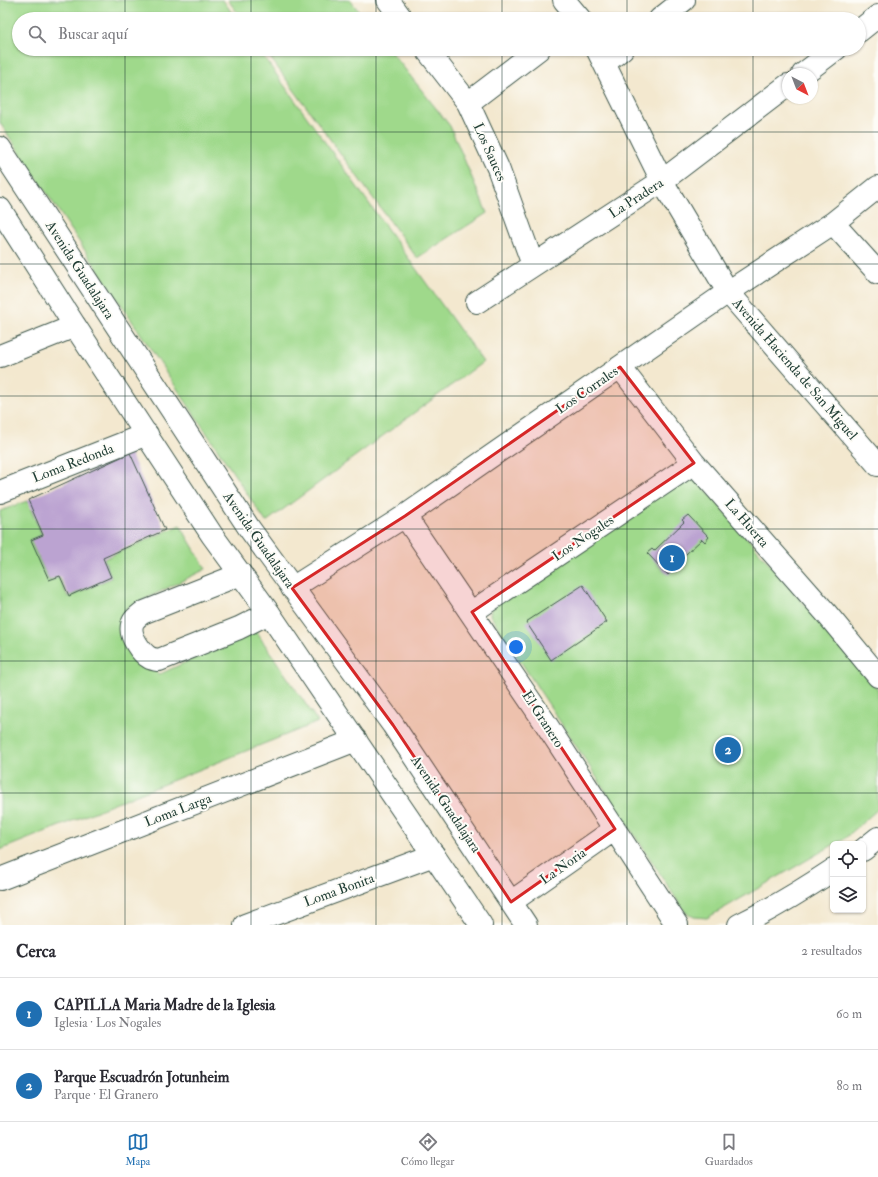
<!DOCTYPE html>
<html lang="es">
<meta charset="utf-8">
<style>
body{margin:0;font-family:"IM FELL Double Pica",serif;background:#f2f2f3;color:#2b2b33}
.controls{position:absolute;right:12px;bottom:12px;display:grid;overflow:hidden;border-radius:6px;box-shadow:0 1px 3px #0004}
.controls button{width:36px;height:36px;display:grid;place-items:center;padding:0;border:0;border-bottom:1px solid #e1e1e2;background:#fff;color:#2b2b33;font:20px sans-serif}
.compass{position:absolute;left:782px;top:68px;width:36px;height:36px;border-radius:50%;background:#fff;box-shadow:0 1px 3px #0004;rotate:138deg}
.you{position:absolute;left:516px;top:647px;width:14px;height:14px;margin:-10px;border:3px solid #fff;border-radius:50%;background:#1a73e8;box-shadow:0 0 0 6px #1a73e833}
.badge{display:grid;place-items:center;width:26px;height:26px;border-radius:50%;background:#1f6fb2;color:#fff;font-size:13px;font-weight:700}
.pin{position:absolute;translate:-50% -50%;border:2px solid #fff;box-shadow:0 1px 4px #0006}
.list{margin:0;padding:0;list-style:none}
h2{display:flex;justify-content:space-between;align-items:center;height:52px;margin:0;padding:0 16px;font-size:17px}
h2 small{font-size:13px;font-weight:400;color:#7c7c81}
.list li{display:grid;grid-template-columns:26px 1fr auto;gap:12px;align-items:center;box-sizing:border-box;height:72px;padding:0 16px;border-top:1px solid #e1e1e2}
.list b{display:block;font-size:15px;white-space:nowrap}
.list p{margin:0;font-size:13px;white-space:nowrap;color:#7c7c81}
.list em{font-size:13px;font-style:normal;color:#7c7c81}
.icon{flex:none;width:22px;height:22px;fill:none;stroke:currentColor;stroke-width:2;stroke-linecap:round;stroke-linejoin:round}
.map{position:relative;flex:none;width:878px;height:925px;overflow:hidden}
.search{position:absolute;background:#fff;box-shadow:0 1px 3px #0004;left:12px;right:12px;top:12px;height:44px;display:flex;align-items:center;gap:10px;box-sizing:border-box;padding:0 14px;border-radius:22px;color:#7c7c81;font-size:15px}
.sheet{height:196px;background:#fff}
nav{display:flex;justify-content:space-around;align-items:center;box-sizing:border-box;height:56px;border-top:1px solid #e1e1e2;background:#fff;font-size:11px;color:#7c7c81}
nav a{display:grid;justify-items:center;gap:2px}
nav .on{color:#1f6fb2}
.map>svg:first-child{display:block}
.green{fill:#9fd98b;stroke:#5f8b60}
.building{fill:#bba3d1}
.lines{fill:none;stroke-linecap:round;stroke-linejoin:round}
.minor-casing{stroke:#3f574b;stroke-width:24}
.major-casing{stroke:#3f574b;stroke-width:24}
.minor{stroke:#fff;stroke-width:22}
.major{stroke:#fff;stroke-width:22}
.marked{fill:#d62828;fill-opacity:0.2;stroke:#d62828;stroke-width:3;stroke-linejoin:round}
.grid{fill:none;stroke:#1f3d34;stroke-width:1;stroke-opacity:0.55}
.labels{text-anchor:middle;dominant-baseline:central;stroke-width:4;stroke-linejoin:round;paint-order:stroke}
.street-label{font-size:14px;fill:#1f3d34;stroke:#fdfcf7}
</style>
<div class="map">
<svg width="878" height="925" viewBox="0 0 878 925">
<rect width="100%" height="100%" fill="#fdfcf7"/>
<filter id="ink" filterUnits="userSpaceOnUse"><feTurbulence type="fractalNoise" baseFrequency=".025" numOctaves="2"/><feDisplacementMap in="SourceGraphic" scale="8" xChannelSelector="R" yChannelSelector="G"/><feConvolveMatrix kernelMatrix="1 2 1 2 8 2 1 2 1" color-interpolation-filters="sRGB"/></filter>
<filter id="wash" filterUnits="userSpaceOnUse"><feTurbulence type="fractalNoise" baseFrequency=".012" numOctaves="4" result="noise"/><feDisplacementMap in="SourceGraphic" scale="16" xChannelSelector="R" yChannelSelector="G"/><feGaussianBlur stdDeviation="0.9" result="paint"/><feColorMatrix in="noise" values="0 0 0 0 0 0 0 0 0 0 0 0 0 0 0 0 0 1.4 0 .05"/><feComposite in="paint" operator="in"/></filter>
<g filter="url(#wash)">
<rect width="100%" height="100%" fill="#f3e8cf"/>
<path class="green" d="M 0,0 L 223,0 L 236,19 L 19,19 L 19,49 L 258,49 L 483,362 L 266,522 L 0,123 Z
M 228,0 L 350,0 L 365,19 L 242,19 Z
M 264,49 L 389,49 L 450,126 L 487,213 L 417,258 Z
M 687,474 L 700,483 L 878,690 L 878,809 L 843,840 L 833,844 L 833,845 L 707,918 L 694,917 L 685,912 L 490,615 L 491,608 Z
M 27,501 L 42,535 L 30,540 L 49,581 L 59,577 L 68,597 L 111,578 L 104,559 L 180,525 L 206,569 L 125,609 L 158,675 L 255,630 L 318,722 L 0,850 L 0,511 Z"/>
<g id="blocks">
<path class="building" d="M 130,453 L 165,530 L 103,558 L 111,577 L 69,596 L 60,576 L 49,580 L 31,540 L 43,535 L 28,500 Z
M 688,515 L 709,537 L 705,542 L 702,539 L 671,568 L 673,570 L 668,575 L 647,553 L 652,549 L 654,551 L 684,522 L 682,520 Z
M 583,585 L 607,622 L 551,660 L 526,622 Z"/>
</g>
</g>
<g filter="url(#ink)">
<use href="#blocks" fill-opacity="0" stroke="#3f574b" stroke-width="1"/>
<g class="lines">
<defs>
<path id="minor" d="M 388,0 L 402,19
M 564,0 L 580,19
M 660,19 L 684,0
M 859,31 L 878,16
M 426,49 L 468,103 L 498,168 L 533,265
M 597,49 L 662,181 L 728,292 L 878,465
M 605,63 L 622,49
M 803,74 L 836,49
M 468,103 L 539,49
M 833,223 L 878,273
M 477,302 L 662,181 L 788,85
M 0,356 L 75,326
M 620,367 L 694,463 L 826,613 L 878,676
M 0,492 L 147,434
M 405,516 L 544,721 L 677,925
M 241,574 L 142,613 C 137,617 133,620 132,625 C 129,636 141,653 150,658 C 153,659 156,660 159,660 L 239,628 L 269,613
M 292,588 L 405,516 L 728,292 L 833,223 L 878,187
M 472,612 L 694,463
M 863,850 L 878,838
M 0,879 L 356,740
M 511,902 L 615,829
M 245,925 L 434,855
M 739,925 C 772,909 803,890 833,870"/>
<path id="major" d="M 0,148 L 249,528 L 393,725 L 526,925
M 0,209 L 75,326 L 212,535 L 269,613 L 481,925"/>
</defs>
<use href="#minor" class="minor-casing"/>
<use href="#major" class="major-casing"/>
<use href="#minor" class="minor"/>
<use href="#major" class="major"/>
</g>
</g>
<path class="marked" d="M 620,367 L 694,463 L 472,612 L 615,829 L 511,902 L 393,725 L 292,588 L 405,516 Z"/>
<path class="grid" d="M 125,0 L 125,19M 251,0 L 251,19M 376,0 L 376,19M 502,0 L 502,19M 627,0 L 627,19M 753,0 L 753,19M 125,49 L 125,925M 251,49 L 251,925M 376,49 L 376,925M 502,49 L 502,925M 627,49 L 627,925M 753,49 L 753,925M 0,132 L 878,132M 0,264 L 878,264M 0,396 L 878,396M 0,529 L 878,529M 0,661 L 878,661M 0,793 L 878,793"/>
<g class="labels">
<g class="street-label">
<text transform="translate(490 152) rotate(66)">Los Sauces</text>
<text transform="translate(636 198) rotate(-33)">La Pradera</text>
<text transform="translate(80 270) rotate(57)">Avenida Guadalajara</text>
<text transform="translate(795 369) rotate(49)">Avenida Hacienda de San Miguel</text>
<text transform="translate(587 390) rotate(-35)">Los Corrales</text>
<text transform="translate(73 463) rotate(-21)">Loma Redonda</text>
<text transform="translate(747 523) rotate(49)">La Huerta</text>
<text transform="translate(583 538) rotate(-34)">Los Nogales</text>
<text transform="translate(259 540) rotate(55)">Avenida Guadalajara</text>
<text transform="translate(543 719) rotate(57)">El Granero</text>
<text transform="translate(446 804) rotate(56)">Avenida Guadalajara</text>
<text transform="translate(178 810) rotate(-21)">Loma Larga</text>
<text transform="translate(563 866) rotate(-35)">La Noria</text>
<text transform="translate(339 890) rotate(-20)">Loma Bonita</text>
</g>
</g>
</svg>
<div class="controls">
<button><svg class="icon" aria-label="locate" viewBox="0 0 24 24"><circle cx="12" cy="12" r="6"/><path d="M12 2v4M12 18v4M2 12h4M18 12h4"/></svg></button>
<button><svg class="icon" aria-label="layers" viewBox="0 0 24 24"><path d="M12 4l9 5-9 5-9-5zM3 14l9 5 9-5"/></svg></button>
</div>
<svg class="compass" viewBox="-18 -18 36 36"><path d="M0-13l5 13h-10z" fill="#e53935"/><path d="M0 13l5-13h-10z" fill="#7c7c81"/></svg>
<div class="you"></div>
<div class="pin badge" style="left:672px;top:558px">1</div>
<div class="pin badge" style="left:728px;top:750px">2</div>
<div class="search"><svg class="icon" aria-label="search" viewBox="0 0 24 24"><circle cx="10" cy="10" r="6"/><path d="M15 15l6 6"/></svg>Buscar aquí</div>
</div>
<section class="sheet">
<h2>Cerca<small>2 resultados</small></h2>
<ul class="list">
<li><span class="badge">1</span><div><b>CAPILLA Maria Madre de la Iglesia</b><p>Iglesia · Los Nogales</p></div><em>60 m</em></li>
<li><span class="badge">2</span><div><b>Parque Escuadrón Jotunheim</b><p>Parque · El Granero</p></div><em>80 m</em></li>
</ul>
</section>
<nav>
<a class="on"><svg class="icon" aria-label="map" viewBox="0 0 24 24"><path d="M3 6l6-2 6 2 6-2v14l-6 2-6-2-6 2zM9 4v14M15 6v14"/></svg>Mapa</a>
<a><svg class="icon" aria-label="directions" viewBox="0 0 24 24"><path d="M12 3l9 9-9 9-9-9zM9 14v-3h6M13 9l2 2-2 2"/></svg>Cómo llegar</a>
<a><svg class="icon" aria-label="saved" viewBox="0 0 24 24"><path d="M7 4h10v16l-5-4-5 4z"/></svg>Guardados</a>
</nav>
